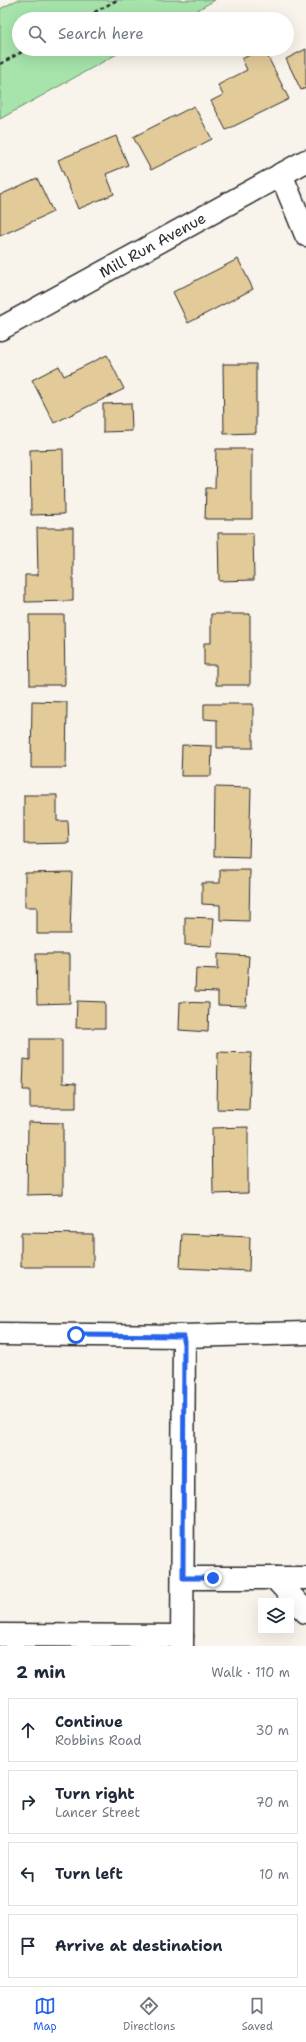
<!DOCTYPE html>
<meta charset="utf-8">
<style>
body{margin:0;font-family:"Shantell Sans",sans-serif;background:#f6f6f7;color:#1f2937}
.controls{position:absolute;right:12px;bottom:12px;display:grid;overflow:hidden;border-radius:0px;box-shadow:0 4px 16px #0002}
.controls button{width:36px;height:36px;display:grid;place-items:center;padding:0;border:0;border-bottom:1px solid #e0e1e3;background:#fff;color:#1f2937;font:20px sans-serif}
.stop{position:absolute;width:12px;height:12px;margin:-9px;border:3px solid #2563eb;border-radius:50%;background:#fff}
.stop.end{background:#2563eb;border-color:#fff;box-shadow:0 1px 4px #0008}
.list{margin:0;padding:0;list-style:none}
h2{display:flex;justify-content:space-between;align-items:center;height:52px;margin:0;padding:0 16px;font-size:17px}
h2 small{font-size:13px;font-weight:400;color:#747a83}
.list li{display:grid;grid-template-columns:26px 1fr auto;gap:12px;align-items:center;box-sizing:border-box;height:64px;margin:0 8px 8px;padding:0 8px;border:1px solid #e0e1e3;border-radius:0px}
.list b{display:block;font-size:15px;white-space:nowrap}
.list p{margin:0;font-size:13px;white-space:nowrap;color:#747a83}
.list em{font-size:13px;font-style:normal;color:#747a83}
.icon{flex:none;width:22px;height:22px;fill:none;stroke:currentColor;stroke-width:2;stroke-linecap:round;stroke-linejoin:round}
.map{position:relative;flex:none;width:306px;height:1646px;overflow:hidden}
.search{position:absolute;background:#fff;box-shadow:0 4px 16px #0002;left:12px;right:12px;top:12px;height:44px;display:flex;align-items:center;gap:10px;box-sizing:border-box;padding:0 14px;border-radius:22px;color:#747a83;font-size:15px}
.sheet{height:340px;background:#fff}
nav{display:flex;justify-content:space-around;align-items:center;box-sizing:border-box;height:56px;border-top:1px solid #e0e1e3;background:#fff;font-size:11px;color:#747a83}
nav a{display:grid;justify-items:center;gap:2px}
nav .on{color:#2563eb}
.map>svg:first-child{display:block}
.green{fill:#a6e4ab;stroke:#68886b}
.building{fill:#e2ca99;stroke:#2b2b2b}
.lines{fill:none;stroke-linecap:round;stroke-linejoin:round}
.minor-casing{stroke:#2b2b2b;stroke-width:25}
.path{stroke:#2b2b2b;stroke-width:2.5;stroke-dasharray:4 3;stroke-linecap:butt}
.minor{stroke:#fff;stroke-width:22}
.route{stroke:#2563eb;stroke-width:5}
.labels{text-anchor:middle;dominant-baseline:central;stroke-width:3.5;stroke-linejoin:round;paint-order:stroke}
.street-label{font-size:15px;fill:#2b2b2b;stroke:#fff}
</style>
<div class="map">
<svg width="306" height="1646" viewBox="0 0 306 1646">
<rect width="100%" height="100%" fill="#f9f4eb"/>
<filter id="ink" filterUnits="userSpaceOnUse"><feTurbulence type="fractalNoise" baseFrequency=".025" numOctaves="2"/><feDisplacementMap in="SourceGraphic" scale="8" xChannelSelector="R" yChannelSelector="G"/><feConvolveMatrix kernelMatrix="1 2 1 2 8 2 1 2 1" color-interpolation-filters="sRGB"/></filter>
<g filter="url(#ink)">
<path class="green" d="M 17,0 L 215,0 L 181,19 L 19,19 L 19,49 L 126,49 L 0,119 L 0,9 Z"/>
<path class="building" d="M 261,49 L 264,49 L 289,99 L 226,130 L 211,101 L 223,95 L 218,85 L 247,70 L 242,59 Z
M 306,49 L 306,88 L 301,90 L 286,59 Z
M 194,106 L 212,139 L 151,170 L 133,137 Z
M 116,136 L 128,165 L 106,174 L 114,194 L 78,209 L 58,160 Z
M 37,178 L 53,212 L 0,236 L 0,195 Z
M 238,259 L 253,289 L 188,323 L 173,292 Z
M 107,355 L 124,389 L 54,423 L 32,380 L 59,366 L 64,376 Z
M 223,364 L 256,364 L 256,433 L 224,434 Z
M 131,403 L 132,431 L 103,432 L 103,404 Z
M 63,449 L 64,514 L 31,515 L 30,450 Z
M 216,449 L 252,449 L 252,519 L 205,519 L 206,488 L 215,488 Z
M 37,528 L 73,528 L 73,601 L 25,602 L 25,575 L 38,575 Z
M 218,533 L 253,533 L 254,580 L 219,581 Z
M 211,614 L 250,614 L 250,685 L 216,685 L 216,665 L 204,665 L 204,643 L 211,643 Z
M 29,615 L 64,615 L 65,685 L 30,685 Z
M 32,701 L 67,702 L 66,768 L 31,768 Z
M 204,704 L 253,704 L 253,748 L 217,748 L 217,720 L 204,719 Z
M 182,745 L 212,746 L 211,776 L 181,776 Z
M 215,787 L 251,788 L 249,857 L 214,856 Z
M 24,795 L 57,795 L 57,821 L 68,821 L 69,843 L 24,844 Z
M 220,870 L 250,870 L 249,921 L 220,920 L 220,905 L 202,904 L 202,883 L 220,883 Z
M 72,872 L 70,934 L 37,934 L 37,907 L 25,907 L 25,873 Z
M 185,917 L 214,918 L 212,946 L 185,945 Z
M 36,954 L 70,954 L 70,1003 L 37,1004 Z
M 218,954 L 249,956 L 246,1006 L 218,1005 L 218,992 L 195,991 L 196,968 L 218,969 Z
M 77,1001 L 105,1002 L 105,1028 L 76,1028 Z
M 180,1002 L 209,1003 L 208,1032 L 179,1030 Z
M 30,1039 L 62,1039 L 62,1083 L 76,1084 L 76,1108 L 30,1108 L 30,1090 L 23,1090 L 24,1059 L 30,1060 Z
M 218,1052 L 251,1053 L 249,1110 L 217,1109 Z
M 28,1122 L 63,1123 L 63,1194 L 27,1195 Z
M 248,1127 L 248,1193 L 213,1194 L 212,1128 Z
M 21,1233 L 93,1234 L 93,1267 L 21,1267 Z
M 182,1234 L 250,1237 L 249,1271 L 180,1268 Z"/>
<g class="lines">
<defs>
<g id="minor">
<path d="M 281,174 L 306,235"/>
<path id="s1" d="M 0,329 L 306,161"/>
<path d="M 0,1334 L 184,1336 L 306,1333"/>
<path d="M 183,1578 L 306,1578"/>
<path d="M 275,1578 L 306,1612"/>
<path d="M 0,1635 L 182,1636"/>
<path d="M 182,1646 L 184,1336"/>
</g>
</defs>
<use href="#minor" class="minor-casing"/>
<path class="path" d="M 82,19 L 117,0
M 0,64 L 27,49"/>
<use href="#minor" class="minor"/>
</g>
</g>
<g class="lines" filter="url(#ink)">
<path class="route" d="M 76,1335 L 184,1336 L 183,1578 L 213,1578"/>
</g>
<g class="labels">
<g class="street-label">
<text stroke="none"><textPath href="#s1" startOffset="174">Mill Run Avenue</textPath></text>
</g>
</g>
</svg>
<div class="controls">
<button><svg class="icon" aria-label="layers" viewBox="0 0 24 24"><path d="M12 4l9 5-9 5-9-5zM3 14l9 5 9-5"/></svg></button>
</div>
<div class="stop" style="left:76px;top:1335px"></div>
<div class="stop end" style="left:213px;top:1578px"></div>
<div class="search"><svg class="icon" aria-label="search" viewBox="0 0 24 24"><circle cx="10" cy="10" r="6"/><path d="M15 15l6 6"/></svg>Search here</div>
</div>
<section class="sheet">
<h2>2 min<small>Walk · 110 m</small></h2>
<ul class="list">
<li><svg class="icon" aria-label="ahead" viewBox="0 0 24 24"><path d="M12 20V5M6 11l6-6 6 6"/></svg><div><b>Continue</b><p>Robbins Road</p></div><em>30 m</em></li>
<li><svg class="icon" aria-label="right" viewBox="0 0 24 24"><path d="M7 20v-9h11M14 6l5 5-5 5"/></svg><div><b>Turn right</b><p>Lancer Street</p></div><em>70 m</em></li>
<li><svg class="icon" aria-label="left" viewBox="0 0 24 24"><path d="M17 20v-9H6M10 6l-5 5 5 5"/></svg><div><b>Turn left</b></div><em>10 m</em></li>
<li><svg class="icon" aria-label="arrive" viewBox="0 0 24 24"><path d="M6 21V4h12l-3 4 3 4H6"/></svg><div><b>Arrive at destination</b></div></li>
</ul>
</section>
<nav>
<a class="on"><svg class="icon" aria-label="map" viewBox="0 0 24 24"><path d="M3 6l6-2 6 2 6-2v14l-6 2-6-2-6 2zM9 4v14M15 6v14"/></svg>Map</a>
<a><svg class="icon" aria-label="directions" viewBox="0 0 24 24"><path d="M12 3l9 9-9 9-9-9zM9 14v-3h6M13 9l2 2-2 2"/></svg>Directions</a>
<a><svg class="icon" aria-label="saved" viewBox="0 0 24 24"><path d="M7 4h10v16l-5-4-5 4z"/></svg>Saved</a>
</nav>
